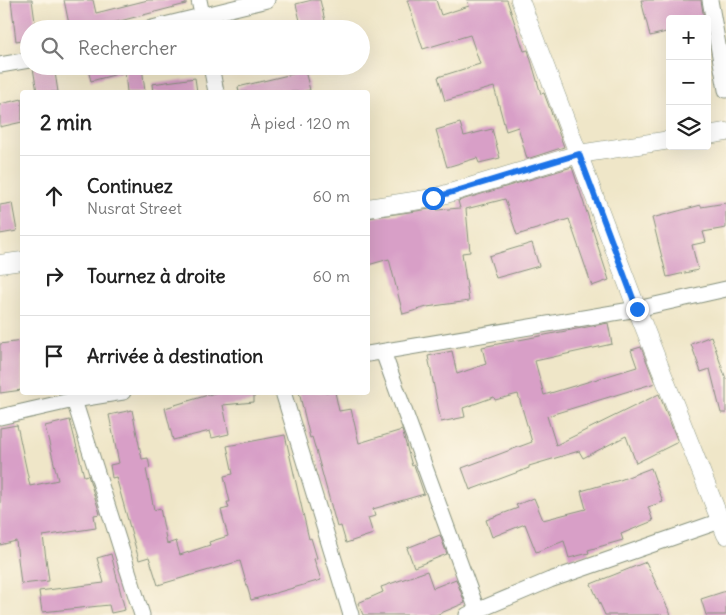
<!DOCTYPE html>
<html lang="fr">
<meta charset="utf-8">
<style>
body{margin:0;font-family:Delius,sans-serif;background:#f6f6f6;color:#222}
.controls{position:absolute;right:15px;top:15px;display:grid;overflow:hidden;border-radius:5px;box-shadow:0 5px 20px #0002}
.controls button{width:45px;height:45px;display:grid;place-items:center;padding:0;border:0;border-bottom:1px solid #e0e0e0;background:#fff;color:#222;font:25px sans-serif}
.stop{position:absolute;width:15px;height:15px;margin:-11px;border:4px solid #1a73e8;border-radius:50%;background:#fff}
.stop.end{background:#1a73e8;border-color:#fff;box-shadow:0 1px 5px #0008}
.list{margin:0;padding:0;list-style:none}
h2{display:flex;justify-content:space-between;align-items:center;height:65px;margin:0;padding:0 20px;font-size:21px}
h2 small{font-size:16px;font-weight:400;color:#767676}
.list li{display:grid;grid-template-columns:32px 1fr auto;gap:15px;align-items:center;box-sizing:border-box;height:80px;padding:0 20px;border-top:1px solid #e0e0e0}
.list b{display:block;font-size:19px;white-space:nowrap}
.list p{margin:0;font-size:16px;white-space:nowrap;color:#767676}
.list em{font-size:16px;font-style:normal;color:#767676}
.icon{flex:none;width:28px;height:28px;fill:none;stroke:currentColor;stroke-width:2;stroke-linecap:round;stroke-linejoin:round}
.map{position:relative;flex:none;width:726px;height:615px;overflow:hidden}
.search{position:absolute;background:#fff;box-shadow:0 5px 20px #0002;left:20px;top:20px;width:350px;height:55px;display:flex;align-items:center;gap:12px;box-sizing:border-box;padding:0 18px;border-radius:28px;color:#767676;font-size:19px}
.panel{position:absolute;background:#fff;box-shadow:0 5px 20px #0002;left:20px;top:90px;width:350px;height:305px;border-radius:5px}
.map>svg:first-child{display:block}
.building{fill:#d89fc7}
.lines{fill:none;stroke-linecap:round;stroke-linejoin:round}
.minor-casing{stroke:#87927e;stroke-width:17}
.tertiary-casing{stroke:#87927e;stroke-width:19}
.minor{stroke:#fff;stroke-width:15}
.tertiary{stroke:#fff;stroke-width:18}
.route{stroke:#1a73e8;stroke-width:6}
</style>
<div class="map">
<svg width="726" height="615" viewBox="0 0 726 615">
<rect width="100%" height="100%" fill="#fcf5e5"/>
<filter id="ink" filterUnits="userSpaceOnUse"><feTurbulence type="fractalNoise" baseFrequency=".02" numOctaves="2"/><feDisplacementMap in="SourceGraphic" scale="10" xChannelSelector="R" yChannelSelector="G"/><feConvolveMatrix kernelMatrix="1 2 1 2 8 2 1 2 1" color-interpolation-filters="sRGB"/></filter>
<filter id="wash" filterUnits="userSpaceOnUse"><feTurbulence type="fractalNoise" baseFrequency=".0096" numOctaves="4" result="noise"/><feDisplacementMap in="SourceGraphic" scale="20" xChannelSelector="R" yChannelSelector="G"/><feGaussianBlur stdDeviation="1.12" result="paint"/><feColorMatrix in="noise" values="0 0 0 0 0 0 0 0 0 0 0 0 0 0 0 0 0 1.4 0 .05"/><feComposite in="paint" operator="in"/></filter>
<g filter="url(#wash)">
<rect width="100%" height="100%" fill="#efe6c8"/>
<g id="blocks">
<path class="building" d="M 11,0 L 32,0 L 36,29 L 29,29 L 29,39 L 16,41 Z
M 64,0 L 93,0 L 96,13 L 148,0 L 186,0 L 186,4 L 89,29 L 70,29 Z
M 312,0 L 320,0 L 327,29 L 302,29 L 296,4 Z
M 407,0 L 436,0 L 441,15 L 469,6 L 467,0 L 507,0 L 524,51 L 528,50 L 541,94 L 544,93 L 564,147 L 527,159 L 518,127 L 506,131 L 494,87 L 445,101 L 438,77 L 480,64 L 470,35 L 423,49 Z
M 641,0 L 701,0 L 704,19 L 670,19 L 670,31 L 650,36 Z
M 36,66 L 54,66 L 58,92 L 37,92 L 33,68 Z
M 87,66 L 142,66 L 145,92 L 127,92 L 125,72 L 91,81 Z
M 305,71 L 310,90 L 301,92 L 239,92 L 238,87 Z
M 195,78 L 197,92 L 153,92 L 152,84 Z
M 22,99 L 22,122 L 0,127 L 0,104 Z
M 460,123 L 464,136 L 492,129 L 500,158 L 479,163 L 477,158 L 447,167 L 436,130 Z
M 572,167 L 609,280 L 592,286 L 569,219 L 517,235 L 505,199 L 466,209 L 470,252 L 462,253 L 469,301 L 427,307 L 403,314 L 389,259 L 368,265 L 368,218 L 437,208 L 437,210 L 460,208 L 458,201 Z
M 12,203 L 17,231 L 0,234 L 0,205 Z
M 726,203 L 726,228 L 703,232 L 706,242 L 692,245 L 698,270 L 667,277 L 652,218 L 701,205 L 701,207 Z
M 532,243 L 539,266 L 496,278 L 489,256 Z
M 608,323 L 612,344 L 535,361 L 544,395 L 637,367 L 631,350 L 641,347 L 655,383 L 547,416 L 556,445 L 659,394 L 678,442 L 636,463 L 626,436 L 583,458 L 579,451 L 529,466 L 529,468 L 470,490 L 462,468 L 532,442 L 518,394 L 495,400 L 494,397 L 463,408 L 465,417 L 441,422 L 428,356 L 452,351 L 457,374 L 486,364 L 482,347 Z
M 711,336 L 726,379 L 726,413 L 721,413 L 710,369 L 701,372 L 691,344 Z
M 22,341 L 22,390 L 0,393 L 0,344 Z
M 218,392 L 254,392 L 254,402 L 223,405 L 229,434 L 212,438 L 210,431 L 173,440 L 165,408 Z
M 299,392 L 335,392 L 339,411 L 351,409 L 359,443 L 402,430 L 412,466 L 414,465 L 424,494 L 373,509 L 375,516 L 368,518 L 373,534 L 346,543 L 341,526 L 337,527 L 317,454 L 312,437 L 310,438 Z
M 132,410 L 142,459 L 148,458 L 150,468 L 146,469 L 154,510 L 160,508 L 167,544 L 176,541 L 180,555 L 210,545 L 209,542 L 228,536 L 221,510 L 229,508 L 227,502 L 230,502 L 224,476 L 233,474 L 227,446 L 285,435 L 309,539 L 311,538 L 317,558 L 314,559 L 321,580 L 251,600 L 240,561 L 158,585 L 149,557 L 139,560 L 116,477 L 112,478 L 110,465 L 119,463 L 109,415 Z
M 70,420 L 84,476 L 88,475 L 100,514 L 94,515 L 96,528 L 43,536 L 49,581 L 21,584 L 16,541 L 0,545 L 0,428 L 17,425 L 30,486 L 58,480 L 45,426 Z
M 651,468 L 663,502 L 648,507 L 653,521 L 621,534 L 623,540 L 588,550 L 589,553 L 569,558 L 564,541 L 536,552 L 525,524 L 492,537 L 486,520 L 518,508 L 516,505 L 534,498 L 543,520 L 586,509 L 581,491 L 620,480 Z
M 440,535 L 447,554 L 414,567 L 407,548 Z
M 111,554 L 125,610 L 111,613 L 109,605 L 42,612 L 39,591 L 104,583 L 97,558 Z
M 646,562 L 671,615 L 605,615 L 591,584 Z
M 427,571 L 433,588 L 456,579 L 465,603 L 436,615 L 363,615 L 358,603 L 383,592 L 381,587 Z
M 726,591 L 726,615 L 706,615 L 701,599 Z"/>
</g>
</g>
<g filter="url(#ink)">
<use href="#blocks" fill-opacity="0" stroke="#87927e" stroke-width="1"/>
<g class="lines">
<defs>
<path id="minor" d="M 199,0 L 205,29
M 710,0 L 726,90
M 148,29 L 267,0
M 0,65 L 29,60
M 211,66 L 216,92
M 383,352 L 477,610
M 368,354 L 637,309 L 726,289
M 283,392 L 351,615
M 74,400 L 142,615
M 0,417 L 74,400 L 123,392
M 467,615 L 550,580 L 726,519"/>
<path id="tertiary" d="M 520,0 L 637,309 L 726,535
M 707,135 L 726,132
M 368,208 L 433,198 L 579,154 L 670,140
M 0,264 L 22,261"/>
</defs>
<use href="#minor" class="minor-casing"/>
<use href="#tertiary" class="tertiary-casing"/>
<use href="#minor" class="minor"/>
<use href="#tertiary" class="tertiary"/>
</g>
</g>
<g class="lines" filter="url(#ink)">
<path class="route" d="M 433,198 L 579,154 L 637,309"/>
</g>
</svg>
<div class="controls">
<button>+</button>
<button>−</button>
<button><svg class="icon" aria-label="layers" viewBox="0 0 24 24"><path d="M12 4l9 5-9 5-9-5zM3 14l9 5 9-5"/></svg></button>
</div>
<div class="stop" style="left:433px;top:198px"></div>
<div class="stop end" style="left:637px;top:309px"></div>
<div class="search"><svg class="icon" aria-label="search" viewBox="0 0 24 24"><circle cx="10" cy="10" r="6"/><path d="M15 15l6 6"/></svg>Rechercher</div>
<section class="panel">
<h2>2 min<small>À pied · 120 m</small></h2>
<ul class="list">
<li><svg class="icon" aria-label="ahead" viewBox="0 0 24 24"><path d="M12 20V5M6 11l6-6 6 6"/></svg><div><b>Continuez</b><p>Nusrat Street</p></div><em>60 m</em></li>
<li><svg class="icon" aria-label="right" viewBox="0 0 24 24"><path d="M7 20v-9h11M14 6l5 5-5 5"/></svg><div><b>Tournez à droite</b></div><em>60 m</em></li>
<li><svg class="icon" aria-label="arrive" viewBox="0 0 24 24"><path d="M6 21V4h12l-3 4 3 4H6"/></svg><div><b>Arrivée à destination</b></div></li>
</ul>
</section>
</div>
